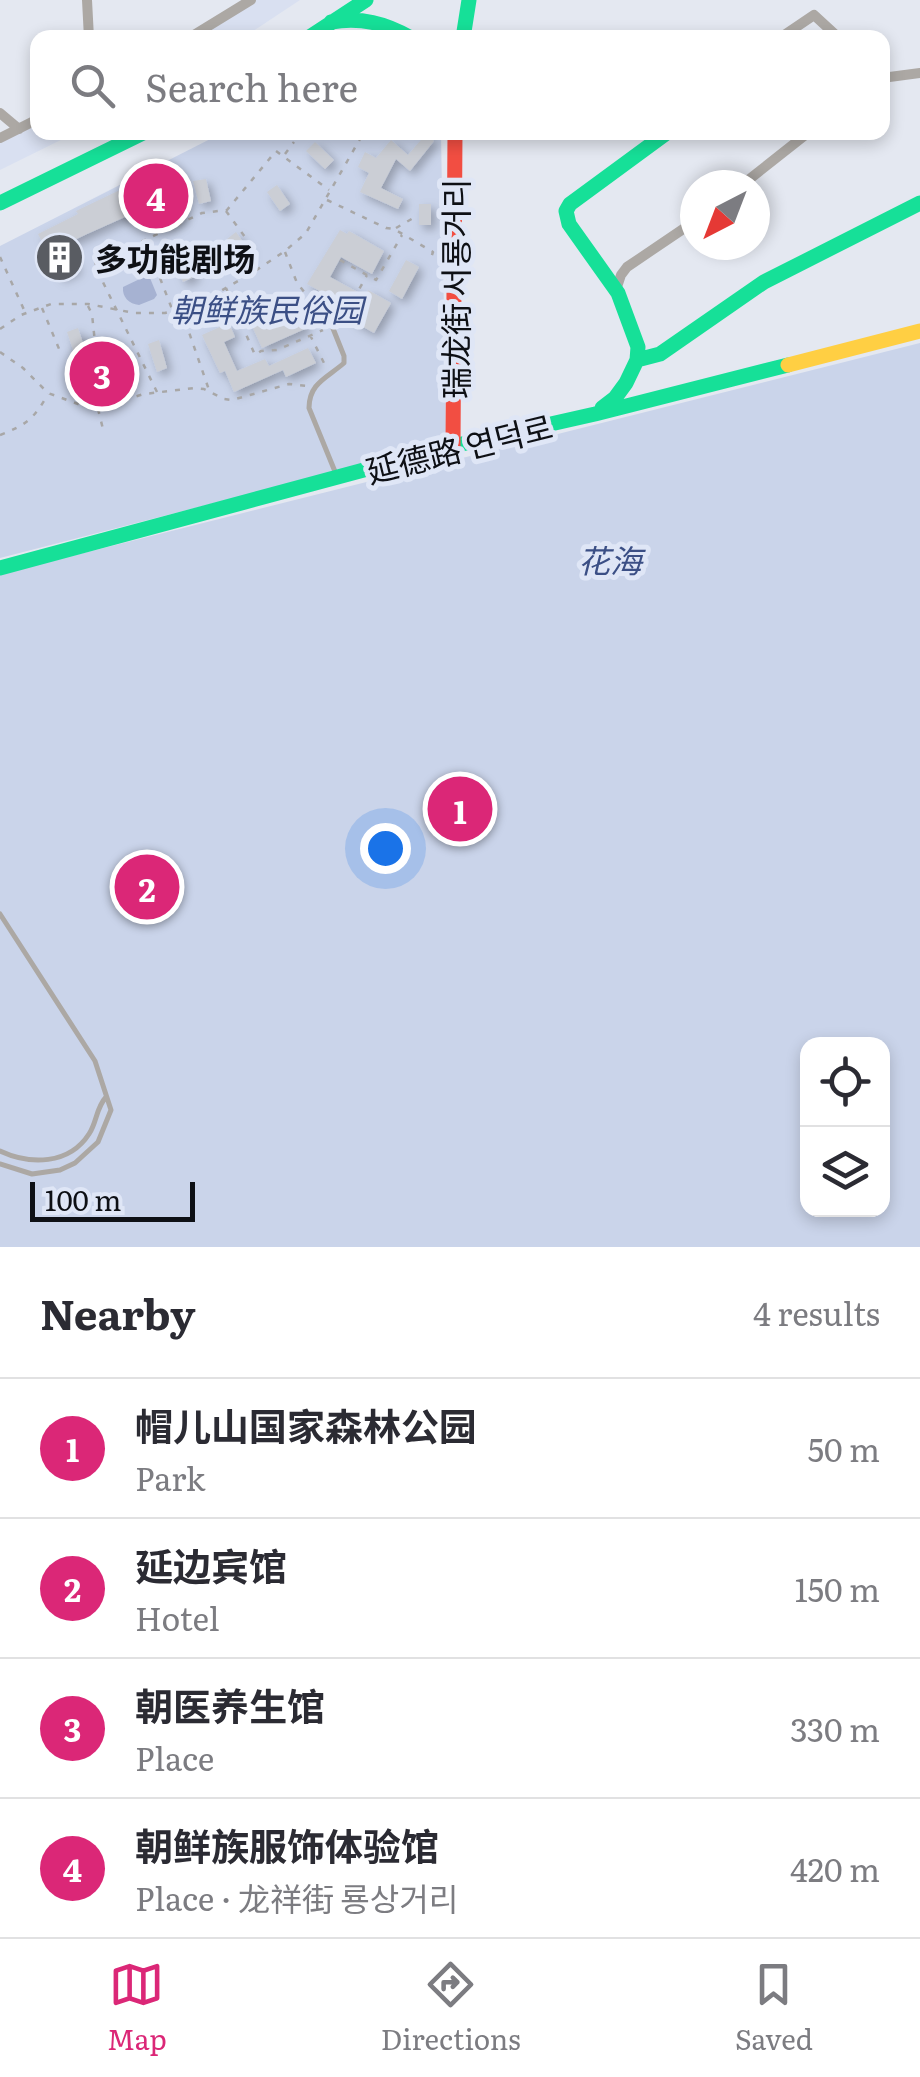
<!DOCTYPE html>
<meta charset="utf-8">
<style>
body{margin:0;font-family:Literata,"Noto Sans SC","Noto Sans KR",serif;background:#f7f7f7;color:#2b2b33}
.controls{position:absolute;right:30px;bottom:30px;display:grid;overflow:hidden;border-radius:20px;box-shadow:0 5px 15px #0003}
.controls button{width:90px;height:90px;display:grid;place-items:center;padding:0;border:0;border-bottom:2px solid #e1e1e2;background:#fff;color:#2b2b33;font:50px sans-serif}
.compass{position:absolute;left:680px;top:170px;width:90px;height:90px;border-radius:50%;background:#fff;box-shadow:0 5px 15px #0003;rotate:222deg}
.scale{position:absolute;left:30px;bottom:25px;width:165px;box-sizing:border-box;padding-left:10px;border:5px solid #0e1015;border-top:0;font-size:28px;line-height:35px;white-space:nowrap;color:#0e1015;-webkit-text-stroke:8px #dfe6f6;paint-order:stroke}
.you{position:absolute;left:385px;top:848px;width:35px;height:35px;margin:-25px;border:8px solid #fff;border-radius:50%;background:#1a73e8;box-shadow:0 0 0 15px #1a73e833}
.badge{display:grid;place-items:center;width:65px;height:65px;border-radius:50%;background:#db2777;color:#fff;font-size:32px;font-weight:700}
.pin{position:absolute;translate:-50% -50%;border:5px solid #fff;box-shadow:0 2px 10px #0006}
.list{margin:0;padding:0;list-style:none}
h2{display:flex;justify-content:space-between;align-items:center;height:130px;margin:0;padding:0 40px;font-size:42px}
h2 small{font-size:32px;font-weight:400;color:#7c7c81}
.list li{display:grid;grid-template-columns:65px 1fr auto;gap:30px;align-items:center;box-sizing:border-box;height:140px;padding:0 40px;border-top:2px solid #e1e1e2}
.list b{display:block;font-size:38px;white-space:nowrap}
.list p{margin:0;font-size:32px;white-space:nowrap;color:#7c7c81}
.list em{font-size:32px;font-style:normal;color:#7c7c81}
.icon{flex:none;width:55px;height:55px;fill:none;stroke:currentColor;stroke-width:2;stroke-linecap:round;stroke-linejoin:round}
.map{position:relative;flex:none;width:920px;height:1247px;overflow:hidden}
.search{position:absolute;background:#fff;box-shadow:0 5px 15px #0003;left:30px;right:30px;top:30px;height:110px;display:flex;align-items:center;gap:25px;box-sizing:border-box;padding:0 35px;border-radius:20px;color:#7c7c81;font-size:38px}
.sheet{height:690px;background:#fff}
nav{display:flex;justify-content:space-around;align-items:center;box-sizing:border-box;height:140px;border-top:2px solid #e1e1e2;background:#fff;font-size:28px;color:#7c7c81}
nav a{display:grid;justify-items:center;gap:5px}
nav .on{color:#db2777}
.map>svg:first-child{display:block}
.built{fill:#d9e0f1}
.green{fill:#cad4ea;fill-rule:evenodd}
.water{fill:#a6b2d2}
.building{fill:#cbced5;filter:url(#shadow)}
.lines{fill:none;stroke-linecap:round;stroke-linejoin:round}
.path{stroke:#a8a7a7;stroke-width:2.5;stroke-dasharray:5 8;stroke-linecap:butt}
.lane{stroke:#aca8a4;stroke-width:5}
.street{stroke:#aca8a4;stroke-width:10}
.fast{stroke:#16e098;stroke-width:15}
.slow{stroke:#ffcf43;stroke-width:15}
.jam{stroke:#f24e42;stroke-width:15}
.labels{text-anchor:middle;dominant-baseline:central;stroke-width:10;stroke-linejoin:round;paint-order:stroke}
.poi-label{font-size:32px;font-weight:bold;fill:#0e1015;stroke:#dfe6f6;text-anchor:start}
.street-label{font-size:32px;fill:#0e1015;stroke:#dfe6f6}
.park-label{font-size:32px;font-style:italic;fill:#3b4f85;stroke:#dfe6f6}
</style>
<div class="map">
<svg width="920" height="1247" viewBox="0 0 920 1247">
<defs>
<filter id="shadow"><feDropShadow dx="4.5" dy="4.5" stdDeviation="5" flood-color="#0004"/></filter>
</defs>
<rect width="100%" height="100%" fill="#e4e8f1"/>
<path class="built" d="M 252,0 L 300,0 L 244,37 L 191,38 Z
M 37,120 L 38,132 L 75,133 L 0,170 L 0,139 Z"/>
<path class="green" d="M 222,133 L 441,133 L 446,437 L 440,445 L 0,558 L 0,246 Z
M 920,343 L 920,1247 L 0,1247 L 0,574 ZM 808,1044 L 882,1044 L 882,1210 L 808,1210 Z"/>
<path class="water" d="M 146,276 L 150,278 L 157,295 L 154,299 L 139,305 C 129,304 122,297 123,287 Z"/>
<path class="building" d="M 426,134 L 434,141 L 410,171 L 396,159 L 381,188 L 403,199 L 398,209 L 360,192 L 369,173 L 358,167 L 365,152 L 376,158 L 391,140 L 408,155 Z
M 315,142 L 334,160 L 325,169 L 306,151 Z
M 164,173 L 184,218 L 165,227 L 154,204 L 87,234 L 66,244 L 78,269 L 60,278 L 38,234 L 78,214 L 76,211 L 122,189 L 123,192 Z
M 206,179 L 211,201 L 199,204 L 193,181 Z
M 277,185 L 290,204 L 280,211 L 267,192 Z
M 419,204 L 431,204 L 431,225 L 419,225 Z
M 340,230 L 347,234 L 349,231 L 384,251 L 372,274 L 341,257 L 330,277 L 365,296 L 368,290 L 391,303 L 374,333 L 351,320 L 356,311 L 307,284 Z
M 236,232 L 250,252 L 240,258 L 227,239 Z
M 186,252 L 196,276 L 183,282 L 173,257 Z
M 406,260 L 419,267 L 402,299 L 389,291 Z
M 292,295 L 307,328 L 262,348 L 247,315 Z
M 229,323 L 235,337 L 224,342 L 237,371 L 265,359 L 269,366 L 308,348 L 316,363 L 286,377 L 283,370 L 234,392 L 225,371 L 220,373 L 202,335 Z
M 78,328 L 85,349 L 74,353 L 67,332 Z
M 159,340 L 167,368 L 157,372 L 148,344 Z
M 97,361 L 115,378 L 107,386 L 89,369 Z"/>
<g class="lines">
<path class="path" d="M 285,154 L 294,142
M 327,200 L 386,228 L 394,229 L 433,252 L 430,261
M 226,211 L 250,244
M 396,228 L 415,217
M 146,242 L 172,309
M 285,252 L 297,283 L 328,321
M 0,257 L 25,312
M 340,260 L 376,280 L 402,235
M 226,288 L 255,355 L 261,351 L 277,350 L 323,330
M 88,306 L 92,314 L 95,343
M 42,308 L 62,356
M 181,309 L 209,390
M 337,320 L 352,302 L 367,275
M 0,329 L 21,315 L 51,304 L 88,304 L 134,313 L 165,313 L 188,307 L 217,293 L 252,273 L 285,251 L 306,233 L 364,132
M 310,335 L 326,367
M 0,352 L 23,368 L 48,393 L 78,404 L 97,408 L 144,394 L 195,388 L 204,389 L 224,399 L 232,400 L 289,384 L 307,386
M 157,392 L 94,264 L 202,213 L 227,210 L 276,151 L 329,190
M 98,409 L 104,433
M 0,435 C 26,425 34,419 48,394"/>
<path class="lane" d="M 332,326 L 344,356 L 344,363 C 327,378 309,383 309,408 L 336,474
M 0,914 L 95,1061 L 111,1110 L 98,1142 L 75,1163 L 60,1170 L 32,1174 L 0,1164
M 0,1151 C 30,1165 69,1165 89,1134 C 97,1122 96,1108 106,1097"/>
<path class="street" d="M 87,0 L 89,38
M 189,38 L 251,0
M 780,38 L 814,15 L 839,38
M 882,78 L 920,73
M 0,113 L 19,129
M 0,138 L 38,119
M 742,185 L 809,132
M 616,290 L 621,275 L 627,267 L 695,221"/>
<path class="fast" d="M 331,22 C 361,17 385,23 411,38
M 308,38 L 366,0
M 463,38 L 469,0
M 0,203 L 145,132
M 637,360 L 660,354 L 764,282 L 920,203
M 602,408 L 615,398 L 626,383 L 637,360 L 638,347 L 618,293 L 569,224 L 566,211 L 570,204 L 668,132
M 0,568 L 453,446 L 595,414 L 788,365"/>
<path class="slow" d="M 788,365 L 920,331"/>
<path class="jam" d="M 453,446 L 455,132"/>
</g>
<defs>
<symbol id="building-disc" viewBox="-11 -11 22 22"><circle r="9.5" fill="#595c62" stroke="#dfe6f6"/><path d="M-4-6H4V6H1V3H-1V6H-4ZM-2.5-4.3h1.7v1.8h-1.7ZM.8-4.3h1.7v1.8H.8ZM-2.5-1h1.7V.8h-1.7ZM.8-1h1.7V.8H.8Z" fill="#fff"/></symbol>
</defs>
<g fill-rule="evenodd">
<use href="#building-disc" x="32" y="230" width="55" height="55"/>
</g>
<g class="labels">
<g class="poi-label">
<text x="95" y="257">多功能剧场</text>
</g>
<g class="street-label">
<text transform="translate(454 289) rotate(-90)">瑞龙街 서룡거리</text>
<text transform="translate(459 447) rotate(-14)">延德路 연덕로</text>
</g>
<g class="park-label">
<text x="267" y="308">朝鲜族民俗园</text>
<text x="610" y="559">花海</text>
</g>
</g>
</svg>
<div class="controls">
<button><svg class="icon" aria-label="locate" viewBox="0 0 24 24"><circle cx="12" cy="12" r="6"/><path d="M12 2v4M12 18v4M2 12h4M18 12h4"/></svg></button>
<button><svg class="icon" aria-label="layers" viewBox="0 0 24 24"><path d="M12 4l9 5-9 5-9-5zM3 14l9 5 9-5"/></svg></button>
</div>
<svg class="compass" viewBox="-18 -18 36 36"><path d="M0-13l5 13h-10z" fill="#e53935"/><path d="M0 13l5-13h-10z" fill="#7c7c81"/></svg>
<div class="scale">100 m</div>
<div class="you"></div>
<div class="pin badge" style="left:460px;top:809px">1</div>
<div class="pin badge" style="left:147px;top:887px">2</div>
<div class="pin badge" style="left:102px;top:374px">3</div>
<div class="pin badge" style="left:156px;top:196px">4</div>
<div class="search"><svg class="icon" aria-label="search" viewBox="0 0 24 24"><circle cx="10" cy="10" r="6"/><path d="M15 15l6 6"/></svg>Search here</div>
</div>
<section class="sheet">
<h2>Nearby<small>4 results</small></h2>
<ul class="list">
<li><span class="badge">1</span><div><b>帽儿山国家森林公园</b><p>Park</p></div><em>50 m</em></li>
<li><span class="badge">2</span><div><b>延边宾馆</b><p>Hotel</p></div><em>150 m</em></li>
<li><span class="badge">3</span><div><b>朝医养生馆</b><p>Place</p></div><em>330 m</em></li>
<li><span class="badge">4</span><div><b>朝鲜族服饰体验馆</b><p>Place · 龙祥街 룡상거리</p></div><em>420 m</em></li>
</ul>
</section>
<nav>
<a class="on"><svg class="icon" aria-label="map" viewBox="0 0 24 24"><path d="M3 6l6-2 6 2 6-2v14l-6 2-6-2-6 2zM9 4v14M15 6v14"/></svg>Map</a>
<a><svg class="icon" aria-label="directions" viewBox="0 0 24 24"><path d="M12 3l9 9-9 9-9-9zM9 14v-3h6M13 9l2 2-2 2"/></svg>Directions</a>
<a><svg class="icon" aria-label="saved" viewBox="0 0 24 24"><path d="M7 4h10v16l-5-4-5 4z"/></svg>Saved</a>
</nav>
